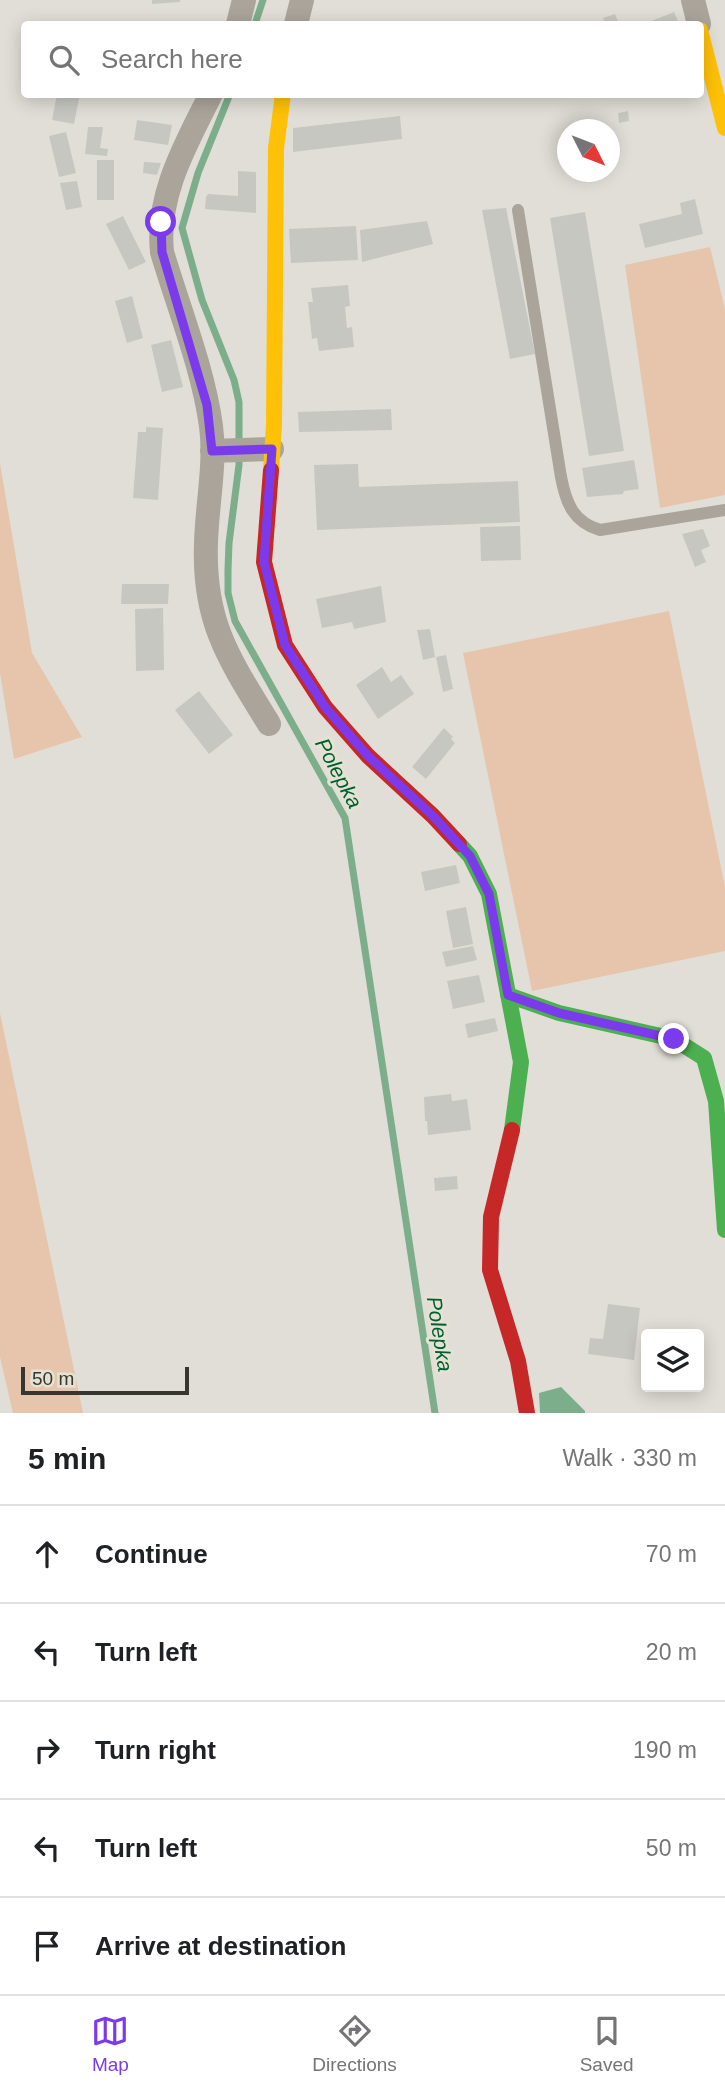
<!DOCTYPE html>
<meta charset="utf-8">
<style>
body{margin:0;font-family:Arial,sans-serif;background:#f2f2f2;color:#202124}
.controls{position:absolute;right:21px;bottom:21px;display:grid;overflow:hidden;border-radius:7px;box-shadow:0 4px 18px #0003}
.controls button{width:63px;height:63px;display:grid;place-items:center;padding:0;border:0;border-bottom:2px solid #e0e0e0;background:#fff;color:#202124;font:35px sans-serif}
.compass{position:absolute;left:557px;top:119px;width:63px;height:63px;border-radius:50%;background:#fff;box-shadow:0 4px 18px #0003;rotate:132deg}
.scale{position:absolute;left:21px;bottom:18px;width:168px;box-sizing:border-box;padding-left:7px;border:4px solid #373630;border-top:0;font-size:19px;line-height:24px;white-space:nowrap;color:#373630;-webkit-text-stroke:5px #e4e2d2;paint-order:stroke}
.stop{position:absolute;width:21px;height:21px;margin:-16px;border:5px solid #7c3aed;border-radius:50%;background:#fff}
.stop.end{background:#7c3aed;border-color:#fff;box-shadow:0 2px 7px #0008}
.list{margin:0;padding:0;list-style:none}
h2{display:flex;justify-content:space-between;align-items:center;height:91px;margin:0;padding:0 28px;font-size:30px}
h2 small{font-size:23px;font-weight:400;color:#757577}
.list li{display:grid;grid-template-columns:46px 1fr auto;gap:21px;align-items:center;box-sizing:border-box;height:98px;padding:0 28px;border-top:2px solid #e0e0e0}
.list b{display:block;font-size:26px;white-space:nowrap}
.list em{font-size:23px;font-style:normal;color:#757577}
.icon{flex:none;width:38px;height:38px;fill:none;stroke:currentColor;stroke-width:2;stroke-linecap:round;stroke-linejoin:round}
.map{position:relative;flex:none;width:725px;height:1413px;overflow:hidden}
.search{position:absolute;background:#fff;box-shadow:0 4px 18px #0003;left:21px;right:21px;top:21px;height:77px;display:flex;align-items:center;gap:18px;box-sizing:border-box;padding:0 24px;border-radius:7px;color:#757577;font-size:26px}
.sheet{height:581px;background:#fff}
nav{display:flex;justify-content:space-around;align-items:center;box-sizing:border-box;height:98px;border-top:2px solid #e0e0e0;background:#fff;font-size:19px;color:#757577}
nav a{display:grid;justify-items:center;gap:4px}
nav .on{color:#7c3aed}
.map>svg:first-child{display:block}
.green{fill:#e7c5ad}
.water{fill:#7cae8b}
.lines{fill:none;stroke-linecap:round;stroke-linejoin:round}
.stream{stroke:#7cae8b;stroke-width:7}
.building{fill:#c7c7c2}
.lane{stroke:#aaa49a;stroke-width:12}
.street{stroke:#aaa49a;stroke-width:24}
.fast{stroke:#4caf50;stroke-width:16}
.slow{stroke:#ffc107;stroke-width:16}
.jam{stroke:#c62828;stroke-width:16}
.route{stroke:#7c3aed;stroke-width:9}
.labels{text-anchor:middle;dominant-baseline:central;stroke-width:6;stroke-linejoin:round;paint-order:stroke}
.water-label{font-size:21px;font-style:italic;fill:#015e32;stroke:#e4e2d2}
</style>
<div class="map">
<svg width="725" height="1413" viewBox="0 0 725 1413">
<rect width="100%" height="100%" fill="#e0ded6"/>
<path class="green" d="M 710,247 L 725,309 L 725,495 L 660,508 L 625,265 Z
M 0,463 L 32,653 L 82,737 L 14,759 L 0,673 Z
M 669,611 L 725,887 L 725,951 L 532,991 L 463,653 Z
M 0,1013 L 83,1413 L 13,1413 L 0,1357 Z"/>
<path class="water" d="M 561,1387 L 585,1411 L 585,1413 L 540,1413 L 539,1393 Z"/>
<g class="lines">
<path class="stream" d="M 255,24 L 263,0
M 230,94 L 198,173 L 182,228 L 202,300 L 234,380 L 239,402 L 239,465 L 229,543 L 228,570 L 228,593 L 235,621 L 345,818 L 435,1413"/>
</g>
<path class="building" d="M 152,0 L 180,0 L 180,2 L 152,4 Z
M 674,12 L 679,24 L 644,24 Z
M 615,14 L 619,24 L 605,24 L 603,18 Z
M 57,94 L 80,94 L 74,124 L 52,120 Z
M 628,111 L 629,121 L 619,123 L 618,113 Z
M 400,116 L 402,139 L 293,152 L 293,128 Z
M 137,120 L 172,125 L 168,145 L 134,140 Z
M 88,127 L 103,127 L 100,148 L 108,149 L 107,156 L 85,154 Z
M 66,132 L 76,173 L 59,177 L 49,136 Z
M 97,160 L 114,160 L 114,200 L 97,200 Z
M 144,162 L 161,163 L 157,175 L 143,173 Z
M 238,171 L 256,172 L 256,213 L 205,209 L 206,197 L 208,194 L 238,196 Z
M 77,181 L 82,207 L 66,210 L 60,183 Z
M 695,199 L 703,234 L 645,248 L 639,224 L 682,214 L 680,203 Z
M 506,208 L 535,354 L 510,359 L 482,210 Z
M 585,212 L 624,451 L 589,456 L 550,218 Z
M 123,216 L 146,262 L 129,270 L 106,224 Z
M 427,221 L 433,244 L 362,262 L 360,230 Z
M 356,226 L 358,260 L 291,263 L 289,229 Z
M 348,285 L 350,306 L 345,307 L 347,328 L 352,327 L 354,347 L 319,351 L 317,338 L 312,339 L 310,321 L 308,302 L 313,302 L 311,288 Z
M 132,296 L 143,338 L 127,343 L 115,301 Z
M 171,340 L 183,387 L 162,392 L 151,345 Z
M 391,409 L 392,430 L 299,432 L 298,412 Z
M 146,427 L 163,428 L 158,500 L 133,498 L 138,432 L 146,432 Z
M 634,460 L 639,489 L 624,491 L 623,494 L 587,497 L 582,468 Z
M 358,464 L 359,487 L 518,481 L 520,522 L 317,530 L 314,465 Z
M 520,526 L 521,560 L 481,561 L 480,527 Z
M 703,529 L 710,546 L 701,550 L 706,562 L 695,567 L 682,534 Z
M 122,584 L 169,584 L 168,604 L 121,604 Z
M 381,586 L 386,622 L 354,629 L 352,622 L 322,628 L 316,599 Z
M 163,608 L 164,670 L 136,671 L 135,609 Z
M 430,629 L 435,657 L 423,660 L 417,630 Z
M 446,655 L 453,689 L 443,692 L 436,657 Z
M 382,667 L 391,682 L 401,675 L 414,694 L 378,719 L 356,685 Z
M 199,691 L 233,735 L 209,754 L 175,710 Z
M 444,728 L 453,737 L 451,739 L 455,743 L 426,779 L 412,767 Z
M 456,865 L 460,883 L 425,891 L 421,872 Z
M 466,907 L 473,944 L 453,948 L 446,911 Z
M 473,946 L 477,960 L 446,967 L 442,952 Z
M 479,975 L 485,1002 L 453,1009 L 447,981 Z
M 495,1018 L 498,1031 L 468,1038 L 465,1024 Z
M 451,1094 L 452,1101 L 467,1099 L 471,1130 L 428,1135 L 427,1121 L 425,1121 L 424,1097 Z
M 457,1176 L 458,1189 L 435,1191 L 434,1178 Z
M 608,1304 L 640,1308 L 634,1360 L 588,1354 L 590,1338 L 603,1339 Z"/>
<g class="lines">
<path class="lane" d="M 518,210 L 561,477 C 566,503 573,522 600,530 L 725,510"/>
<path class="street" d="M 693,0 L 699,24
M 238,24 L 244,0
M 296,24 L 302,0
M 211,94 C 186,144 156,195 162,252 C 179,309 203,368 211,426 C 216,464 207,504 206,543 C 203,622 229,659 269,724
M 212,451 L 272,449"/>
<path class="fast" d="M 459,844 L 470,856 L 489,894 L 521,1062 L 512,1130
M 508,995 L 559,1013 L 674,1039 L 704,1058 L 716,1101 L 725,1230"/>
<path class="slow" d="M 700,30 L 725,128
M 271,470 L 274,425 L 276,148 L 283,94"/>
<path class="jam" d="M 271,470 L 264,562 L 285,645 L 325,707 L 368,756 L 433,816 L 459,844
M 512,1130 L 491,1217 L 490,1270 L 518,1361 L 527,1413"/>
</g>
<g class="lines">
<path class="route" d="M 161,222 L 162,252 L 207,405 L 212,451 L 272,449 L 264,562 L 285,645 L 325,707 L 368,756 L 433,816 L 470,856 L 489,894 L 508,995 L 559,1013 L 674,1039"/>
</g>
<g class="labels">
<g class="water-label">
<text transform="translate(339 773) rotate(62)">Polepka</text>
<text transform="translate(440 1334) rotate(81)">Polepka</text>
</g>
</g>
</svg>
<div class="controls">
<button><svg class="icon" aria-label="layers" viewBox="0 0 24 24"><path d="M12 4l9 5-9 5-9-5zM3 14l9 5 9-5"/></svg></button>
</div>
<svg class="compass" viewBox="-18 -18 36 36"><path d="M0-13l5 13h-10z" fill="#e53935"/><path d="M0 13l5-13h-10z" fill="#757577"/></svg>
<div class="scale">50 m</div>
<div class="stop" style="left:161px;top:222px"></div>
<div class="stop end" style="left:674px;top:1039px"></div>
<div class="search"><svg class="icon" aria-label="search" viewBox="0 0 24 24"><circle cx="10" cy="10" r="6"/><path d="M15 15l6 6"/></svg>Search here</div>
</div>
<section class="sheet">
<h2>5 min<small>Walk · 330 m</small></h2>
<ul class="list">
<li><svg class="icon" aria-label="ahead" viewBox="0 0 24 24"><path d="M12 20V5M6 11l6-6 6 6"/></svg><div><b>Continue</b></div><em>70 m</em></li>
<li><svg class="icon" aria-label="left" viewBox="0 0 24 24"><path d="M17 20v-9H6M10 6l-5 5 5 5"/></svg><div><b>Turn left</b></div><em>20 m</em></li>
<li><svg class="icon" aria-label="right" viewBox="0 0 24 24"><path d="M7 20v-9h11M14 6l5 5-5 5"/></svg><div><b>Turn right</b></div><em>190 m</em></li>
<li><svg class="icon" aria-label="left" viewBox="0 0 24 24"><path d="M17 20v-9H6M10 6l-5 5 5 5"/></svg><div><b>Turn left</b></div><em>50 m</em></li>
<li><svg class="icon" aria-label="arrive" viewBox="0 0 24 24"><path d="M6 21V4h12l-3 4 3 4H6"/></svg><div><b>Arrive at destination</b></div></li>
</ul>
</section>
<nav>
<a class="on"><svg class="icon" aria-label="map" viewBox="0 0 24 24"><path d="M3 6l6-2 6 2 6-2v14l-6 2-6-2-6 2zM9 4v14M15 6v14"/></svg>Map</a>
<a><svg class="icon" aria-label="directions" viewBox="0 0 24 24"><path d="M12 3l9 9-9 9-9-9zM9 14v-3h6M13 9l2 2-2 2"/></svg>Directions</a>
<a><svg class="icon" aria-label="saved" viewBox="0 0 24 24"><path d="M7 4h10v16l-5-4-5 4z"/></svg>Saved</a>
</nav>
